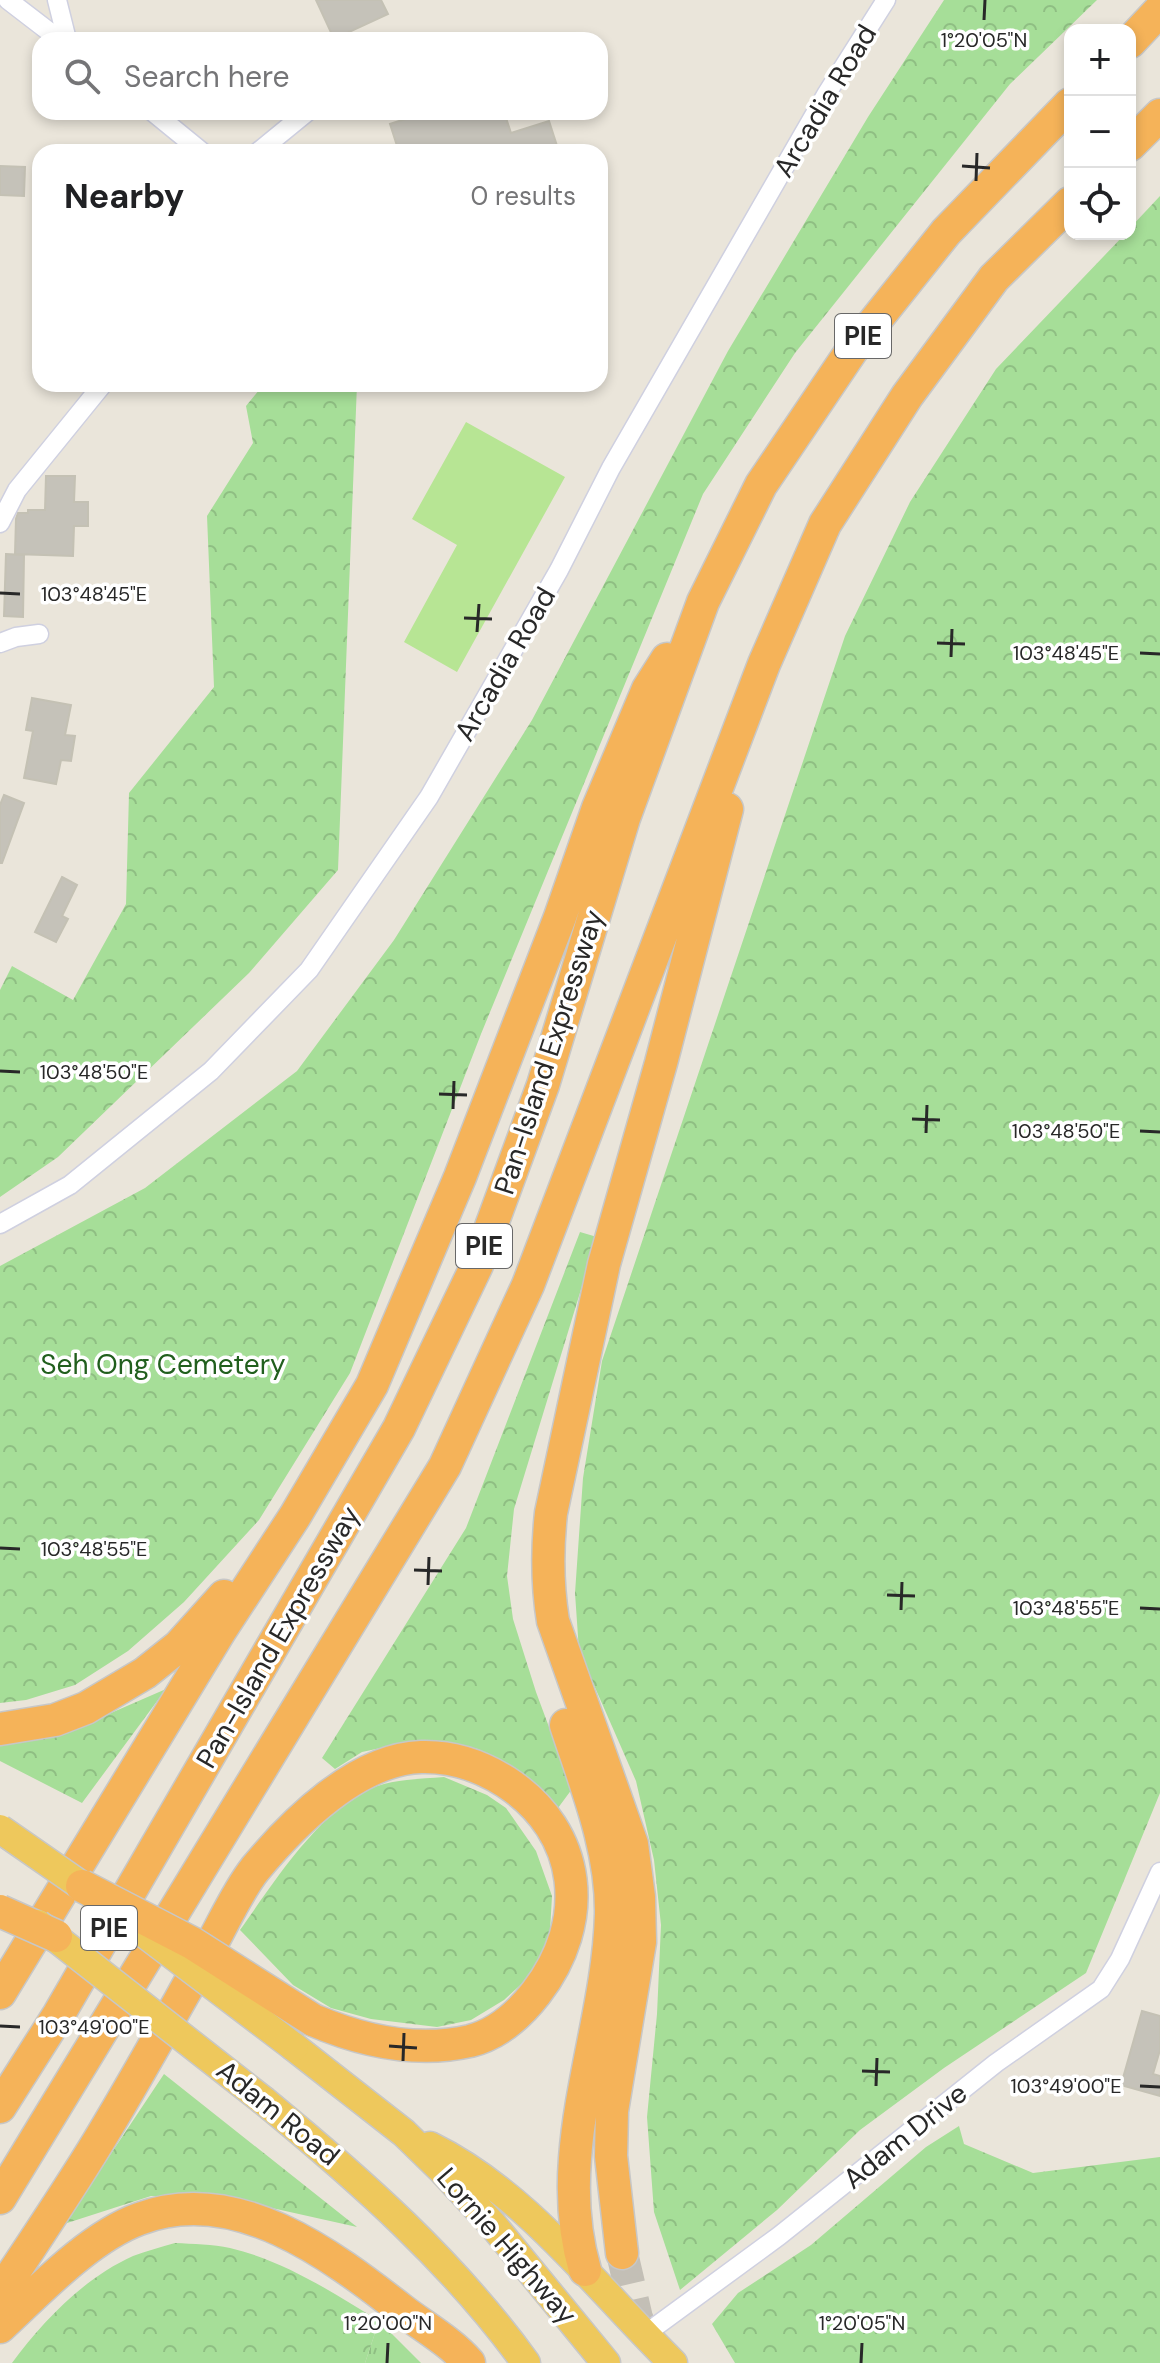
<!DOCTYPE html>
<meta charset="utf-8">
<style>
body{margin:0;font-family:"DM Sans",sans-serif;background:#f6f6f6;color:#202124}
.controls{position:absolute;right:24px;top:24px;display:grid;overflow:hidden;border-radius:16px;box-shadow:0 4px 12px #0003}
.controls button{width:72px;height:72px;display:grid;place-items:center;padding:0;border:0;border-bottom:2px solid #e0e0e0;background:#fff;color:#202124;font:40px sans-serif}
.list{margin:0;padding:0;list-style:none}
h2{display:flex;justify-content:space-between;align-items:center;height:104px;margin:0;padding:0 32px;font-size:34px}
h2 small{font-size:26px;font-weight:400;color:#757577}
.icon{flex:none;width:44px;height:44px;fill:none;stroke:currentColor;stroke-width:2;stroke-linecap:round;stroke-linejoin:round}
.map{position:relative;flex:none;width:1160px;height:2363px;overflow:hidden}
.search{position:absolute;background:#fff;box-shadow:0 4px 12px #0003;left:32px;top:32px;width:576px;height:88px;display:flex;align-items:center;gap:20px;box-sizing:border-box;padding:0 28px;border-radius:24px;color:#757577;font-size:30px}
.panel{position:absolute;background:#fff;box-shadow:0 4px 12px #0003;left:32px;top:144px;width:576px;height:248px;border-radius:24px}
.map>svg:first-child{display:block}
.grass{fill:url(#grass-tufts)}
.forest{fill:url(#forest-crowns)}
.pitch{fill:#b7e594}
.building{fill:#c5c2b9;stroke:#c4c1b4;stroke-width:2}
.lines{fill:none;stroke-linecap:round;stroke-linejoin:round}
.motorway-tunnel{stroke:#c3bfb6;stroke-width:32;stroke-dasharray:32 16;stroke-linecap:butt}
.minor-casing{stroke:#cfd0e0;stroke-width:21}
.trunk-casing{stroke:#c7c7c7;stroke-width:31}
.motorway-casing{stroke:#c7c7c7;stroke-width:35}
.minor{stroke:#fff;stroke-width:18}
.trunk{stroke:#eec85c;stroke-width:28}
.motorway{stroke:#f5b359;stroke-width:32}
.trunk-bridge-casing{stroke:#c7c7c7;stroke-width:31;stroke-linecap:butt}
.motorway-bridge-casing{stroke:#c7c7c7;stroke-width:35;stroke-linecap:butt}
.trunk-bridge{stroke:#eec85c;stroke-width:28}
.motorway-bridge{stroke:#f5b359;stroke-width:32}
.ticks{fill:none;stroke:#282828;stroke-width:3}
.labels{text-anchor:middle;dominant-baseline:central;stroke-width:7;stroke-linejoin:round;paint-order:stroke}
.shield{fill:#fff;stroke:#686868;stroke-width:2}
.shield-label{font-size:26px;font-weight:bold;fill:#282828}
.street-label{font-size:28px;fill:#282828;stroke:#fff}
.park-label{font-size:28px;fill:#215f1d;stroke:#fff}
.ticks-label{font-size:20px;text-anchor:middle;fill:#282828;stroke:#fff;stroke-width:7;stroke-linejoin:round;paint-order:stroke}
</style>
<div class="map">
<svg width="1160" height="2363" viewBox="0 0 1160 2363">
<defs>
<pattern id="grass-tufts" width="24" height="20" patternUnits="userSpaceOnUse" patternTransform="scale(2)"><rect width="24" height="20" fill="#a6de98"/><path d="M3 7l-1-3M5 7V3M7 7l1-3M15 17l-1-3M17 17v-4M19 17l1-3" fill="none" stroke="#8fbe83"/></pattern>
<pattern id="forest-crowns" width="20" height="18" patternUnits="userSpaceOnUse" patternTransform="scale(2)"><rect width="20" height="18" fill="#a6de98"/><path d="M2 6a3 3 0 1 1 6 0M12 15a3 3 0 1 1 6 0" fill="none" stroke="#8fbe83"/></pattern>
</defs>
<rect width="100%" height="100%" fill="#eae5da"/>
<path class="grass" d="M 379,2321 L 421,2363 L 365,2363 Z"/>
<path class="forest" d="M 944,0 L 1097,0 L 1010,84 L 795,353 L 703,494 L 481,1034 L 350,1373 L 259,1520 L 184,1602 L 128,1651 L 75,1685 L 26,1700 L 0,1703 L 0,1266 L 145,1188 L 297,1071 L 394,940 L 532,720 L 728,351 L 868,117 Z
M 1160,196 L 1160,1793 L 1086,1973 L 944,2068 L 860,2130 L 777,2210 L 680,2290 L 654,2212 L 647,2117 L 657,2014 L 661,1925 L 654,1860 L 636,1781 L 579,1651 L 575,1593 L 583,1478 L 602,1361 L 845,636 L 910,502 L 996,369 L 1125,234 L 1130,234 L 1130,228 Z
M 264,384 L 357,384 L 338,870 L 249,973 L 58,1157 L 0,1197 L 0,990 L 12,966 L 73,1000 L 126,904 L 129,793 L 214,687 L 207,516 L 253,443 L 246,406 Z
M 580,1232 L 597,1237 L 514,1509 L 507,1576 L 513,1619 L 536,1692 L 572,1789 L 558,1808 L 526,1777 L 478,1749 L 418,1740 L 362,1752 L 335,1769 L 322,1758 L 466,1528 Z
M 166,1689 L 82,1803 L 0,1761 L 0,1745 L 81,1726 Z
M 444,1777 L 487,1795 L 506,1808 L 536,1851 L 552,1896 L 549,1949 L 526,1980 L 504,2000 L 471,2020 L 437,2027 L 371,2019 L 331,2008 L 293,1985 L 240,1930 C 272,1885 318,1812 370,1789 C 392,1779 420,1779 444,1777 Z
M 164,2074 L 357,2227 L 241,2201 L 151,2196 L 64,2224 Z
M 959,2126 L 964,2144 L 1033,2173 L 1160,2157 L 1160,2363 L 735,2363 L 712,2324 L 738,2293 L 811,2245 L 926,2147 Z
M 175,2243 C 193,2244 213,2244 230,2248 C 285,2261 332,2292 379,2321 L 365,2363 L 12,2363 C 43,2321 84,2278 133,2256 C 146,2251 161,2247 175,2243 Z"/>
<path class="pitch" d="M 466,422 L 565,477 L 457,672 L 404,642 L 457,545 L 412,519 Z"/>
<path class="building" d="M 316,0 L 381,0 L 388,14 L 334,39 Z
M 427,112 L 504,112 L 511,133 L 549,121 L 559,152 L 399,152 L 390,124 Z
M 0,166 L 25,167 L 24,196 L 0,195 Z
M 46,476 L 75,476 L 74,502 L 88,502 L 88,526 L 74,526 L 73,556 L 15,554 L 16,519 L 18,513 L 28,513 L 28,510 L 45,510 Z
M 6,554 L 24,555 L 23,617 L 4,616 Z
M 32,698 L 71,705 L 65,735 L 75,736 L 71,761 L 61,760 L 56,784 L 24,778 L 33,731 L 26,730 Z
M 4,795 L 24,803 L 2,863 L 0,863 L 0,805 Z
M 62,877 L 77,885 L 62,916 L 68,919 L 56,942 L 35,932 Z
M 1142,2011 L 1160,2016 L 1160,2050 L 1153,2074 L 1160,2076 L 1160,2096 L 1121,2085 Z"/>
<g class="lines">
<path class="motorway-tunnel" d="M 622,2253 L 637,2318 L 647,2342"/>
<defs>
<path id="minor" d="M 8,0 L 60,40
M 57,0 L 67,40
M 153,112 L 202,152
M 258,152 L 307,112
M 0,523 L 17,490 L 103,384
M 0,643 L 16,637 L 39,634
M 0,1224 L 70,1185 L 211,1071 L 309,970 L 429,797 L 559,570 L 611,468 L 827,93 L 886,0
M 644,2335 L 779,2236 L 996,2063 L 1101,1989 L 1120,1959 L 1160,1872"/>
<path id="trunk" d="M 294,2047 L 404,2133 L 442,2170 L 492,2224 L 606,2363
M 264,2101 C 360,2180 453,2262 526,2363
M 430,2146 C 528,2194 596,2288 673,2363"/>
<path id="motorway" d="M 1130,42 L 1160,10
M 1130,145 L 1160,115
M 566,1725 C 586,1786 612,1849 611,1914 C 608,2033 550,2152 585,2270
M 0,1729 L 55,1720 L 86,1708 L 145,1673 L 179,1646 L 224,1596
M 0,1993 L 220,1631 L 295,1516 L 372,1385 L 460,1177 L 560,917 L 598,808 L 648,689 L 667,659
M 0,2107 L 59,2014 L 399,1428 L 477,1265 L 543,1085 L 624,818 L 703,602 L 761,485 L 852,350 L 946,232 L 1070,104
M 0,2198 L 445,1466 L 528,1285 L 764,664 L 825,524 L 907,396 L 994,278 L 1070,203
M 622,2253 L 611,2156 L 612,2111 L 640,1942 L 639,1897 L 632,1844 L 553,1621 C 547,1584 547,1550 551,1513 L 604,1264 L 661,1063 L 727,809
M 0,2293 C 33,2243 67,2193 98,2142 C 137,2078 173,2012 210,1947 C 224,1922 237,1892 255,1869 C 293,1823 357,1759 421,1757 C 451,1756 481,1766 506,1782 C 583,1832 591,1922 536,1993 C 519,2015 498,2034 470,2041 C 417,2053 362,2041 313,2020
M 0,2327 C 39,2291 88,2238 139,2219 C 235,2182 330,2254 402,2310 C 424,2327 451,2342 469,2363"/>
</defs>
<use href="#minor" class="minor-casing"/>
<use href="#trunk" class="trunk-casing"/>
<use href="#motorway" class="motorway-casing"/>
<use href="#minor" class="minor"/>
<use href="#trunk" class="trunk"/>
<use href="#motorway" class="motorway"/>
<defs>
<path id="trunk-bridge" d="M 0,1829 L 82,1886 L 294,2047
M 38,1924 L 264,2101"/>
<path id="motorway-bridge" d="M 82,1886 L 192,1943 L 313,2020
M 0,1911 L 56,1936"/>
</defs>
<use href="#trunk-bridge" class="trunk-bridge-casing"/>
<use href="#motorway-bridge" class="motorway-bridge-casing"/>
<use href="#trunk-bridge" class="trunk-bridge"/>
<use href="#motorway-bridge" class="motorway-bridge"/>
</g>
<path class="ticks" d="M 984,20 L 985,0M 962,166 L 990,168M 976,181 L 977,153M 0,593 L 20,594M 464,618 L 492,619M 477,632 L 479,604M 937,643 L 965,644M 1140,653 L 1160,654M 951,657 L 952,629M 0,1071 L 20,1072M 439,1094 L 467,1095M 453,1109 L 454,1081M 912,1119 L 940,1120M 1140,1131 L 1160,1132M 926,1133 L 927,1105M 0,1548 L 20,1549M 414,1570 L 442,1571M 428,1585 L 429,1557M 887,1595 L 915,1596M 1140,1608 L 1160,1609M 901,1610 L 902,1582M 0,2026 L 20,2027M 389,2046 L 417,2048M 403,2061 L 404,2033M 862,2071 L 890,2072M 876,2086 L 877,2058M 1140,2086 L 1160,2087M 387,2363 L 388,2343M 861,2363 L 862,2343"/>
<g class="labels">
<g class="shield">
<rect x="835" y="314" width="56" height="44" rx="6"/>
<rect x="456" y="1224" width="56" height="44" rx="6"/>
<rect x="81" y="1906" width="56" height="44" rx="6"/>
</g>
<g class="shield-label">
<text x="863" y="336">PIE</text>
<text x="484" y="1246">PIE</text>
<text x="109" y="1928">PIE</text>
</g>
<g class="street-label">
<text transform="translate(825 101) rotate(-59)">Arcadia Road</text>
<text transform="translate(505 664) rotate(-60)">Arcadia Road</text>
<text transform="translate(549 1052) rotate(-72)">Pan-Island Expressway</text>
<text transform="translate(278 1637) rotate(-60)">Pan-Island Expressway</text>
<text transform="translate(278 2113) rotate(39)">Adam Road</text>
<text transform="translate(905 2136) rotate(-39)">Adam Drive</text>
<text transform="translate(507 2246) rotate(49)">Lornie Highway</text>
</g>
<g class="park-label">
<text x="163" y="1364">Seh Ong Cemetery</text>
</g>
</g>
<g class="ticks-label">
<text x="984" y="47">1°20'05"N</text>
<text x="94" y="601">103°48'45"E</text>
<text x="1066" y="660">103°48'45"E</text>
<text x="94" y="1079">103°48'50"E</text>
<text x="1066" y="1138">103°48'50"E</text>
<text x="94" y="1556">103°48'55"E</text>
<text x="1066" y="1615">103°48'55"E</text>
<text x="94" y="2034">103°49'00"E</text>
<text x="1066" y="2093">103°49'00"E</text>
<text x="388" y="2330">1°20'00"N</text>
<text x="862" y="2330">1°20'05"N</text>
</g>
</svg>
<div class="controls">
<button>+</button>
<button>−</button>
<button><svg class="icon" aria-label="locate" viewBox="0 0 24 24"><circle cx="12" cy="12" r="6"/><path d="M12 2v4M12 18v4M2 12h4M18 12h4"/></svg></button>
</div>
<div class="search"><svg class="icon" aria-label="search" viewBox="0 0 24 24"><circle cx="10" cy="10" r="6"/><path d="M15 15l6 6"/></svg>Search here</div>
<section class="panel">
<h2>Nearby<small>0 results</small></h2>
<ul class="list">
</ul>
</section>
</div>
